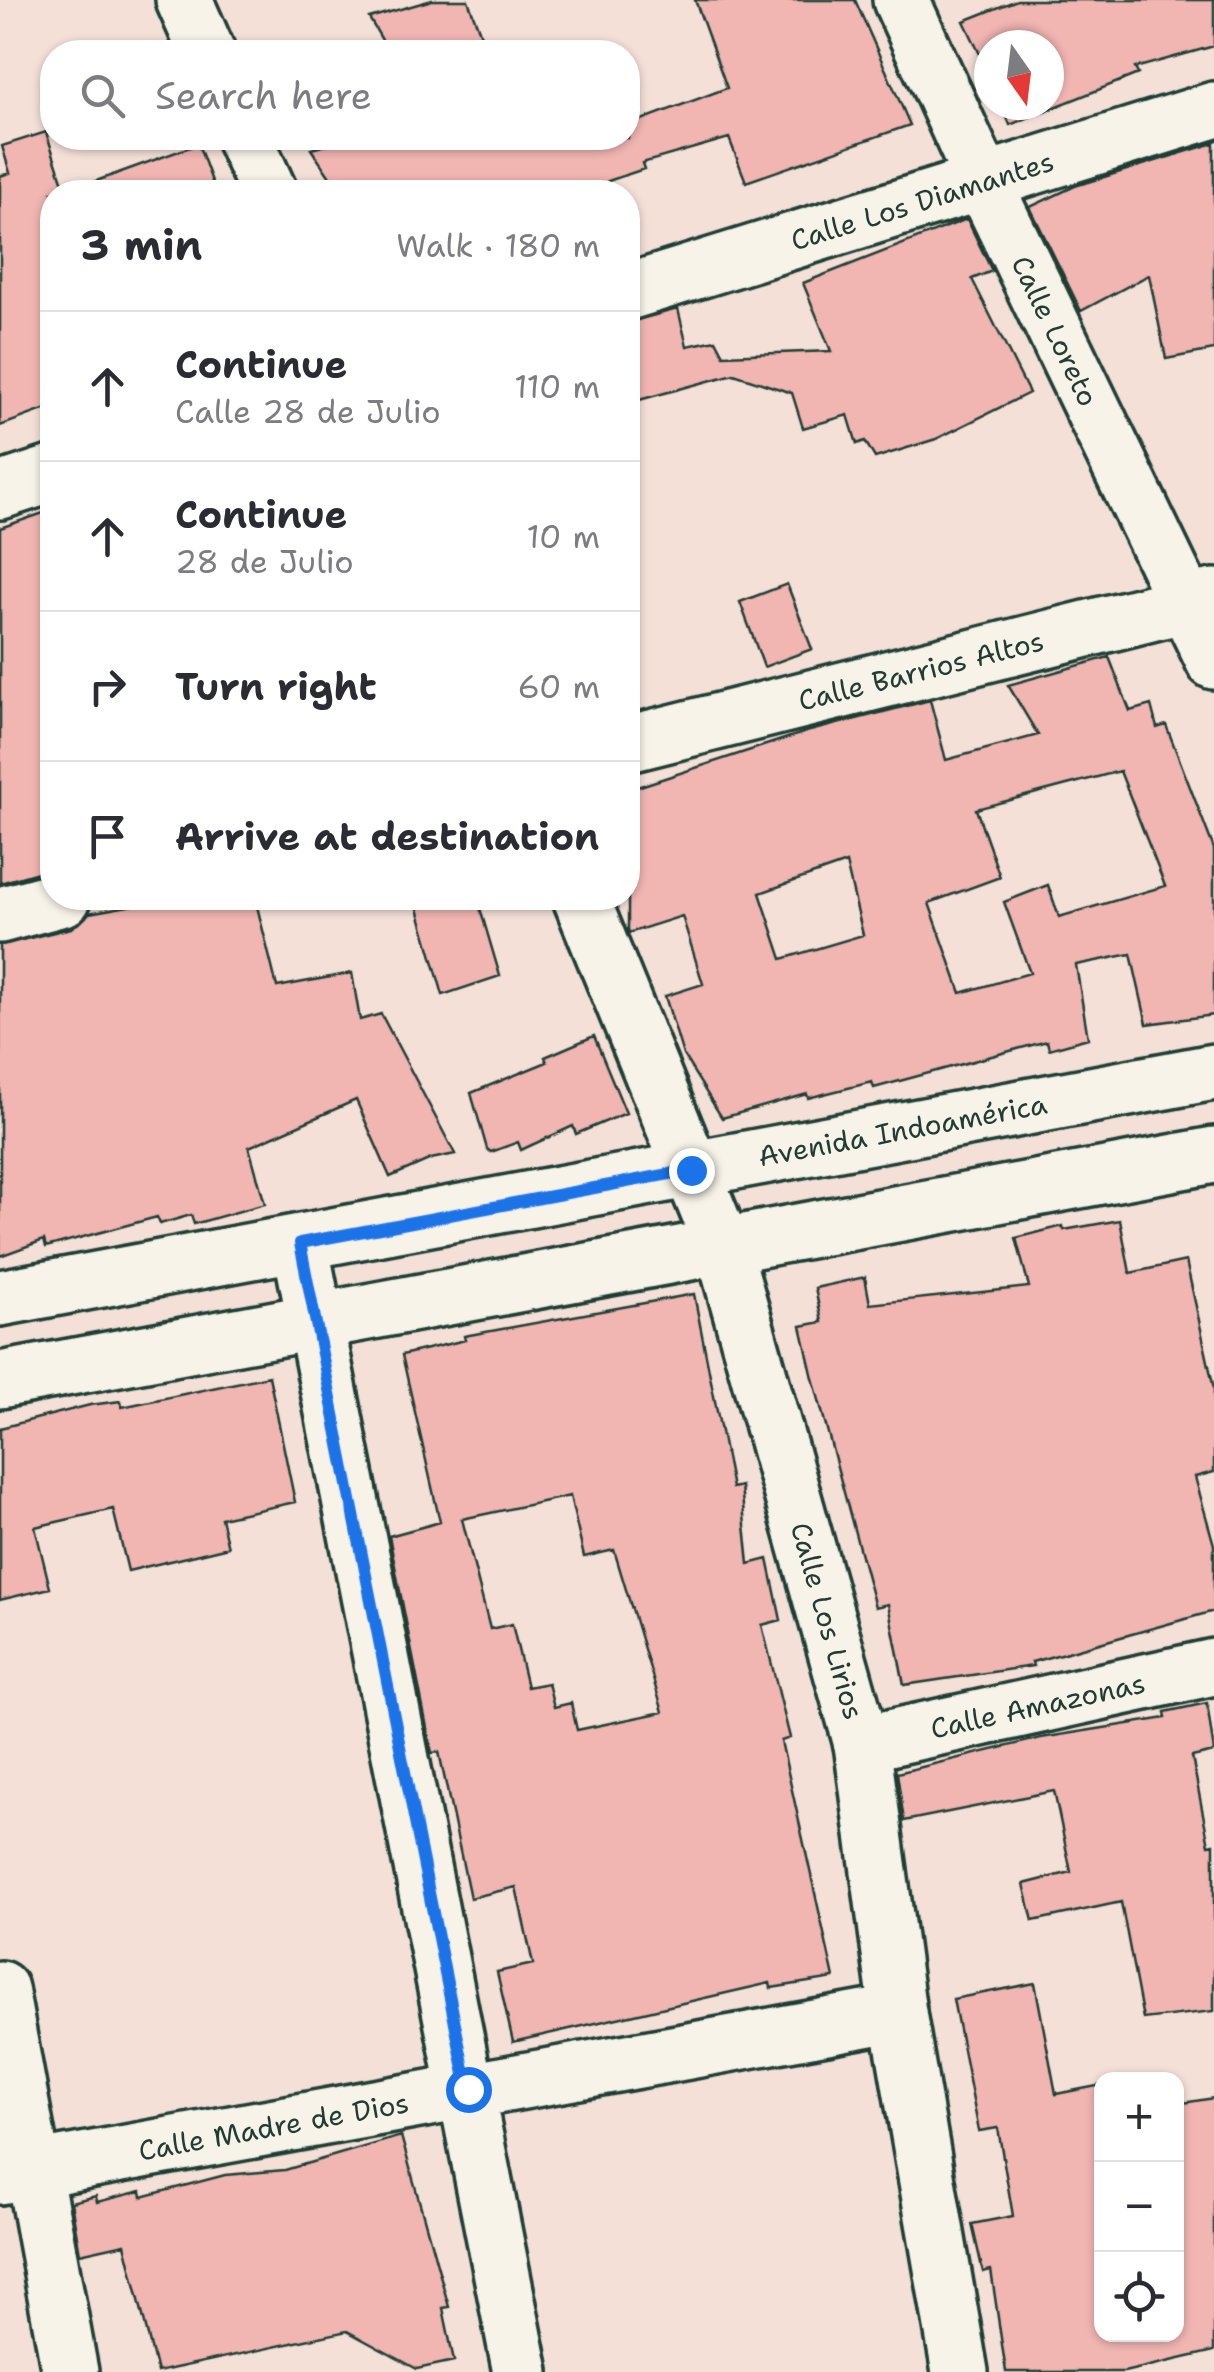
<!DOCTYPE html>
<meta charset="utf-8">
<style>
body{margin:0;font-family:"Shantell Sans",sans-serif;background:#f2f2f3;color:#2b2b33}
.controls{position:absolute;right:30px;bottom:30px;display:grid;overflow:hidden;border-radius:20px;box-shadow:0 2px 8px #0004}
.controls button{width:90px;height:90px;display:grid;place-items:center;padding:0;border:0;border-bottom:2px solid #e1e1e2;background:#fff;color:#2b2b33;font:50px sans-serif}
.compass{position:absolute;left:974px;top:30px;width:90px;height:90px;border-radius:50%;background:#fff;box-shadow:0 2px 8px #0004;rotate:166deg}
.stop{position:absolute;width:30px;height:30px;margin:-22px;border:8px solid #1a73e8;border-radius:50%;background:#fff}
.stop.end{background:#1a73e8;border-color:#fff;box-shadow:0 2px 10px #0008}
.list{margin:0;padding:0;list-style:none}
h2{display:flex;justify-content:space-between;align-items:center;height:130px;margin:0;padding:0 40px;font-size:42px}
h2 small{font-size:32px;font-weight:400;color:#7c7c81}
.list li{display:grid;grid-template-columns:65px 1fr auto;gap:30px;align-items:center;box-sizing:border-box;height:150px;padding:0 40px;border-top:2px solid #e1e1e2}
.list b{display:block;font-size:38px;white-space:nowrap}
.list p{margin:0;font-size:32px;white-space:nowrap;color:#7c7c81}
.list em{font-size:32px;font-style:normal;color:#7c7c81}
.icon{flex:none;width:55px;height:55px;fill:none;stroke:currentColor;stroke-width:2;stroke-linecap:round;stroke-linejoin:round}
.map{position:relative;flex:none;width:1214px;height:2372px;overflow:hidden}
.search{position:absolute;background:#fff;box-shadow:0 2px 8px #0004;left:40px;top:40px;width:600px;height:110px;display:flex;align-items:center;gap:25px;box-sizing:border-box;padding:0 35px;border-radius:40px;color:#7c7c81;font-size:38px}
.panel{position:absolute;background:#fff;box-shadow:0 2px 8px #0004;left:40px;top:180px;width:600px;height:730px;border-radius:40px}
.map>svg:first-child{display:block}
.building{fill:#f1b5b2;stroke:#1f3d34;stroke-width:2.5;fill-rule:evenodd}
.lines{fill:none;stroke-linecap:round;stroke-linejoin:round}
.minor-casing{stroke:#1f3d34;stroke-width:62}
.minor{stroke:#f7f3e8;stroke-width:55}
.route{stroke:#1a73e8;stroke-width:12}
.labels{text-anchor:middle;dominant-baseline:central;stroke-width:9;stroke-linejoin:round;paint-order:stroke}
.street-label{font-size:28px;fill:#1f3d34;stroke:#f7f3e8}
</style>
<div class="map">
<svg width="1214" height="2372" viewBox="0 0 1214 2372">
<rect width="100%" height="100%" fill="#f5e0d8"/>
<filter id="ink" filterUnits="userSpaceOnUse"><feTurbulence type="fractalNoise" baseFrequency=".01" numOctaves="2"/><feDisplacementMap in="SourceGraphic" scale="20" xChannelSelector="R" yChannelSelector="G"/><feConvolveMatrix kernelMatrix="1 2 1 2 8 2 1 2 1" color-interpolation-filters="sRGB"/></filter>
<g filter="url(#ink)">
<path class="building" d="M 432,0 L 468,0 L 487,52 L 389,52 L 369,18 Z
M 695,0 L 855,0 L 910,125 L 746,182 L 729,138 L 642,163 L 644,169 L 608,181 L 612,192 L 340,192 L 311,149 L 354,138 L 628,138 L 628,125 L 727,88 Z
M 1017,0 L 1214,0 L 1214,46 L 1135,68 L 1138,74 L 1010,125 L 1002,105 L 1049,105 L 1049,45 L 989,45 L 989,73 L 964,21 Z
M 46,132 L 66,192 L 52,192 L 52,407 L 0,426 L 0,176 L 10,173 L 2,146 Z
M 1214,143 L 1214,350 L 1166,359 L 1149,275 L 1081,311 L 1030,207 L 1075,186 Z
M 198,144 L 216,192 L 77,192 L 77,188 Z
M 967,219 L 992,271 L 972,279 L 1029,393 L 936,439 L 875,458 L 865,441 L 857,444 L 848,415 L 803,428 L 792,393 L 734,374 L 628,403 L 628,322 L 678,309 L 687,346 L 716,340 L 724,355 L 831,351 L 803,283 Z
M 52,510 L 52,868 L 0,883 L 0,528 Z
M 787,584 L 812,649 L 764,667 L 740,602 Z
M 1109,657 L 1130,711 L 1151,705 L 1157,728 L 1166,725 L 1214,849 L 1214,1015 L 1147,1024 L 1131,954 L 1076,965 L 1088,1038 L 1049,1049 L 1047,1041 L 874,1088 L 872,1082 L 808,1098 L 807,1094 L 722,1118 L 683,1055 L 665,996 L 703,984 L 682,916 L 629,933 L 628,929 L 628,790 L 806,732 L 930,700 L 946,760 L 1038,735 L 1008,685 ZM 1120,771 L 1165,886 L 1059,917 L 1048,885 L 1004,902 L 1030,973 L 961,993 L 929,903 L 1000,877 L 976,809 ZM 846,863 L 863,935 L 782,959 L 760,893 Z
M 173,898 L 255,898 L 277,987 L 352,973 L 360,1020 L 381,1014 L 455,1154 L 431,1159 L 390,1177 L 356,1100 L 249,1147 L 265,1204 L 194,1224 L 191,1215 L 160,1224 L 157,1217 L 46,1247 L 44,1240 L 0,1256 L 0,945 L 71,928 L 89,913 Z
M 415,898 L 477,898 L 500,976 L 443,995 Z
M 594,1036 L 626,1113 L 576,1134 L 573,1126 L 521,1150 L 518,1142 L 491,1152 L 487,1149 L 471,1093 L 547,1062 L 545,1057 Z
M 1120,1220 L 1130,1273 L 1186,1261 L 1214,1389 L 1214,1472 L 1195,1477 L 1214,1545 L 1214,1611 L 1032,1662 L 1033,1666 L 904,1685 L 888,1604 L 875,1607 L 813,1378 L 801,1326 L 822,1322 L 815,1288 L 865,1277 L 870,1304 L 1029,1287 L 1016,1238 L 1063,1226 L 1064,1230 Z
M 694,1294 L 732,1488 L 741,1486 L 749,1564 L 768,1559 L 781,1620 L 762,1625 L 790,1738 L 781,1741 L 834,1978 L 771,1988 L 770,1983 L 513,2042 L 497,1972 L 533,1964 L 516,1887 L 470,1898 L 439,1752 L 432,1753 L 389,1536 L 440,1522 L 402,1355 L 465,1340 L 464,1336 ZM 570,1496 L 584,1557 L 614,1550 L 663,1712 L 577,1730 L 571,1703 L 554,1707 L 548,1683 L 527,1687 L 512,1624 L 490,1629 L 462,1519 Z
M 269,1376 L 295,1502 L 221,1518 L 228,1547 L 128,1571 L 113,1509 L 35,1527 L 50,1588 L 0,1600 L 0,1428 L 90,1405 L 121,1401 L 122,1407 Z
M 1207,1703 L 1214,1752 L 1192,1757 L 1209,1845 L 1214,1844 L 1214,2011 L 1143,2019 L 1121,1902 L 1033,1921 L 1024,1884 L 1071,1872 L 1054,1791 L 904,1821 L 897,1773 L 1041,1738 L 1166,1718 L 1165,1712 Z
M 1035,1983 L 1056,2094 L 1102,2085 L 1102,2334 L 1176,2334 L 1176,2104 L 1214,2098 L 1214,2351 L 1124,2372 L 1006,2372 L 991,2270 L 983,2272 L 972,2224 L 1013,2216 L 998,2128 L 979,2131 L 953,1999 Z
M 401,2136 L 449,2307 L 443,2308 L 454,2361 L 417,2369 L 347,2331 L 157,2372 L 125,2244 L 80,2254 L 71,2202 L 96,2196 L 97,2202 L 141,2191 L 142,2197 L 225,2175 L 285,2170 Z"/>
<g class="lines">
<defs>
<g id="minor">
<path d="M 184,0 L 207,52"/>
<path id="s1" d="M 901,0 L 984,183 L 1214,661"/>
<path d="M 244,138 L 269,192"/>
<path id="s2" d="M 628,292 L 1214,110"/>
<path d="M 0,491 L 52,474"/>
<path id="s3" d="M 628,744 L 1214,597"/>
<path id="s4" d="M 581,898 L 723,1247 L 862,1744 L 898,2013 L 960,2372"/>
<path d="M 0,915 L 63,898"/>
<path d="M 300,1243 L 521,2372"/>
<path id="s5" d="M 0,1298 L 1214,1072"/>
<path d="M 0,1380 L 1214,1155"/>
<path id="s6" d="M 862,1744 L 1214,1667"/>
<path d="M 0,1989 L 70,2372"/>
<path id="s7" d="M 0,2176 L 898,2013"/>
</g>
</defs>
<use href="#minor" class="minor-casing"/>
<use href="#minor" class="minor"/>
</g>
</g>
<g class="lines" filter="url(#ink)">
<path class="route" d="M 468,2089 L 300,1243 L 691,1170"/>
</g>
<g class="labels">
<g class="street-label">
<text stroke="none"><textPath href="#s2" startOffset="308">Calle Los Diamantes</textPath></text>
<text stroke="none"><textPath href="#s1" startOffset="365">Calle Loreto</textPath></text>
<text stroke="none"><textPath href="#s3" startOffset="302">Calle Barrios Altos</textPath></text>
<text stroke="none"><textPath href="#s5" startOffset="918">Avenida Indoamérica</textPath></text>
<text stroke="none"><textPath href="#s4" startOffset="765">Calle Los Lirios</textPath></text>
<text stroke="none"><textPath href="#s6" startOffset="180">Calle Amazonas</textPath></text>
<text stroke="none"><textPath href="#s7" startOffset="278">Calle Madre de Dios</textPath></text>
</g>
</g>
</svg>
<div class="controls">
<button>+</button>
<button>−</button>
<button><svg class="icon" aria-label="locate" viewBox="0 0 24 24"><circle cx="12" cy="12" r="6"/><path d="M12 2v4M12 18v4M2 12h4M18 12h4"/></svg></button>
</div>
<svg class="compass" viewBox="-18 -18 36 36"><path d="M0-13l5 13h-10z" fill="#e53935"/><path d="M0 13l5-13h-10z" fill="#7c7c81"/></svg>
<div class="stop" style="left:468px;top:2089px"></div>
<div class="stop end" style="left:691px;top:1170px"></div>
<div class="search"><svg class="icon" aria-label="search" viewBox="0 0 24 24"><circle cx="10" cy="10" r="6"/><path d="M15 15l6 6"/></svg>Search here</div>
<section class="panel">
<h2>3 min<small>Walk · 180 m</small></h2>
<ul class="list">
<li><svg class="icon" aria-label="ahead" viewBox="0 0 24 24"><path d="M12 20V5M6 11l6-6 6 6"/></svg><div><b>Continue</b><p>Calle 28 de Julio</p></div><em>110 m</em></li>
<li><svg class="icon" aria-label="ahead" viewBox="0 0 24 24"><path d="M12 20V5M6 11l6-6 6 6"/></svg><div><b>Continue</b><p>28 de Julio</p></div><em>10 m</em></li>
<li><svg class="icon" aria-label="right" viewBox="0 0 24 24"><path d="M7 20v-9h11M14 6l5 5-5 5"/></svg><div><b>Turn right</b></div><em>60 m</em></li>
<li><svg class="icon" aria-label="arrive" viewBox="0 0 24 24"><path d="M6 21V4h12l-3 4 3 4H6"/></svg><div><b>Arrive at destination</b></div></li>
</ul>
</section>
</div>
